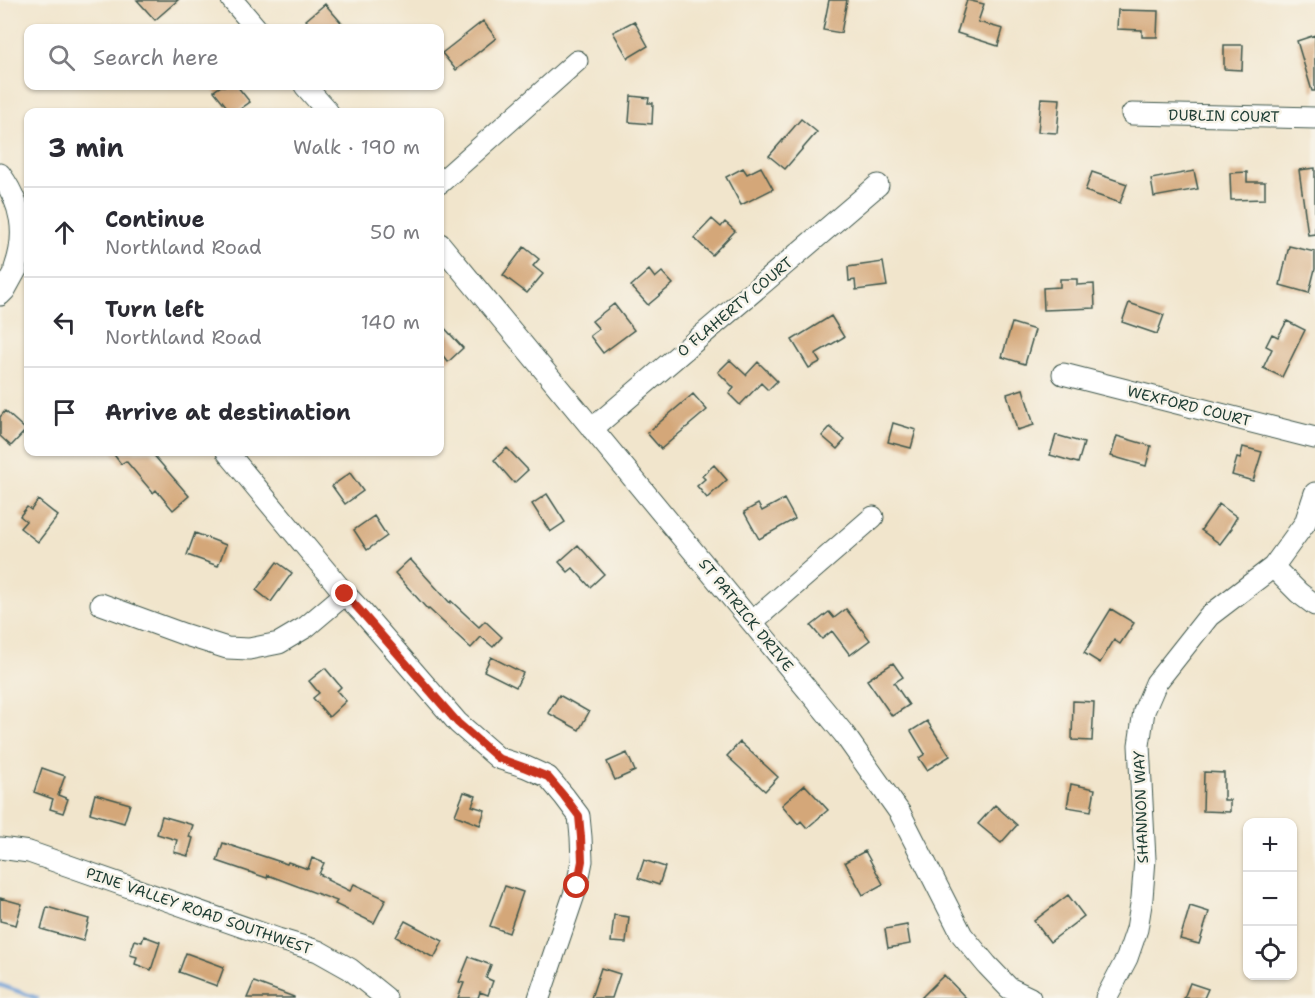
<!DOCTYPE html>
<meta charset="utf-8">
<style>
body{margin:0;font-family:"Shantell Sans",sans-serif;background:#f2f2f3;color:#2b2b33}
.controls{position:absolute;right:18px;bottom:18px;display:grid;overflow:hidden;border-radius:12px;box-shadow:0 2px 4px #0004}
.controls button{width:54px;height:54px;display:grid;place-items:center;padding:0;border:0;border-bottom:2px solid #e1e1e2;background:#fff;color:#2b2b33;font:30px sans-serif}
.stop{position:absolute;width:18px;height:18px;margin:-14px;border:4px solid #c8321e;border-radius:50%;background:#fff}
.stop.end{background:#c8321e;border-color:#fff;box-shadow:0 2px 6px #0008}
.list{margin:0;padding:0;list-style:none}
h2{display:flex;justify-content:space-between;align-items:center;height:78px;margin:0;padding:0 24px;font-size:26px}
h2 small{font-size:20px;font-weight:400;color:#7c7c81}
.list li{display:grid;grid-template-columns:39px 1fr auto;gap:18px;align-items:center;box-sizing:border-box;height:90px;padding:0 24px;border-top:2px solid #e1e1e2}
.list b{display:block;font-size:22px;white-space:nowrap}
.list p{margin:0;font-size:20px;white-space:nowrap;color:#7c7c81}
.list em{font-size:20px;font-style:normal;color:#7c7c81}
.icon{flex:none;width:33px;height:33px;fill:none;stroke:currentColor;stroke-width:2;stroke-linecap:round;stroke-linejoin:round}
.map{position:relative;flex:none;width:1315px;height:998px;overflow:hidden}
.search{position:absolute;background:#fff;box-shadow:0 2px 4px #0004;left:24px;top:24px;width:420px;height:66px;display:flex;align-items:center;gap:15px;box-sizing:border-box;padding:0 21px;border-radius:12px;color:#7c7c81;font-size:22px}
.panel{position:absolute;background:#fff;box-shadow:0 2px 4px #0004;left:24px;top:108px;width:420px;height:348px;border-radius:12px}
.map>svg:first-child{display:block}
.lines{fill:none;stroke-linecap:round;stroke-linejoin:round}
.stream{stroke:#6a9dd6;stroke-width:4.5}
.building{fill:#d4a779}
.minor-casing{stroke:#3e564b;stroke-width:23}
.minor{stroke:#fff;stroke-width:21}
.route{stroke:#c8321e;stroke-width:8}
.labels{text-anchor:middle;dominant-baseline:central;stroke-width:5;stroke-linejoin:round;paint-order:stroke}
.street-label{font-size:15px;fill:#1f3d34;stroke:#f7f3e8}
</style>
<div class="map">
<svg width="1315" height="998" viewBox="0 0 1315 998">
<rect width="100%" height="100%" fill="#f7f3e8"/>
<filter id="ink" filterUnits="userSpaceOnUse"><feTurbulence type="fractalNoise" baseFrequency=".0167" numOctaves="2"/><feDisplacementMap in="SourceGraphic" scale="12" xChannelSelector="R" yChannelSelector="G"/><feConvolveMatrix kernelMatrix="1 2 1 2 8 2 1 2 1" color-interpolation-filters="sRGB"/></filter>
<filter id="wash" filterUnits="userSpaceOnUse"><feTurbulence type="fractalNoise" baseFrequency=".008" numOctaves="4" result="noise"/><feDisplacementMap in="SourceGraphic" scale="24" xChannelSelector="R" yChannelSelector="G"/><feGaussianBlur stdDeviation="1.35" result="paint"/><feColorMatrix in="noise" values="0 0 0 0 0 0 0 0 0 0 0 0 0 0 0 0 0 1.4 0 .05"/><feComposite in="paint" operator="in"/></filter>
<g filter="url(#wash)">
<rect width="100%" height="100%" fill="#f1e5cc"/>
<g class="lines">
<path class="stream" d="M 0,985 L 37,998"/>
</g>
<g id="blocks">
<path class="building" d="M 137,0 L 178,0 L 155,20 Z
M 829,0 L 847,0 L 841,33 L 823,30 Z
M 967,0 L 984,4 L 978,22 L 1003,29 L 998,46 L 957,33 Z
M 325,4 L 346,28 L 313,28 L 306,20 Z
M 1118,10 L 1158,11 L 1157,37 L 1142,37 L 1142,30 L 1117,29 Z
M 483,21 L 496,38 L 456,70 L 442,53 Z
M 634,21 L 648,46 L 628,58 L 613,32 Z
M 1315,35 L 1315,91 L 1312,91 L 1297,41 Z
M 1224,45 L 1243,45 L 1242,70 L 1224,69 Z
M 221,86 L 237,86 L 250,102 L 236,112 L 231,112 L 214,91 Z
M 631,96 L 649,98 L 648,103 L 653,103 L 652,124 L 629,122 Z
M 1041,98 L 1060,99 L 1057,133 L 1038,132 Z
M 801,119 L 817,132 L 785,169 L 769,156 Z
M 761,167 L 773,189 L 741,205 L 726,177 L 743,168 L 747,174 Z
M 1315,168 L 1315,234 L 1308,235 L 1299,170 Z
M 1194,171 L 1198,189 L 1154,197 L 1151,179 Z
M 1092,172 L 1127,184 L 1120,203 L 1085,191 Z
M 1247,172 L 1247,182 L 1265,182 L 1265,199 L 1231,200 L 1230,173 Z
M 712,219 L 721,227 L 725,222 L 735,231 L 712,255 L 694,238 Z
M 1289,246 L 1315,252 L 1315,269 L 1309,293 L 1280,285 Z
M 524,247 L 539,259 L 533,266 L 543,274 L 527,293 L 503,275 Z
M 883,262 L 887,286 L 856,290 L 855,280 L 849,281 L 848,267 Z
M 649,270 L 655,278 L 662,272 L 673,284 L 648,305 L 631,286 Z
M 1060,279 L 1077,279 L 1077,285 L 1094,284 L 1095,308 L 1044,310 L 1043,288 L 1060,287 Z
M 1129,303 L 1164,315 L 1157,334 L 1122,322 Z
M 614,304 L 634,330 L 603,353 L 590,336 L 599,329 L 592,321 Z
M 831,316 L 844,337 L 815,354 L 820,362 L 809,368 L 792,340 Z
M 1287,321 L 1305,330 L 1282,377 L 1263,368 L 1272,349 L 1266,346 L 1272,334 L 1278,337 Z
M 440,323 L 463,348 L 448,362 L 440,352 Z
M 1012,323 L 1035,330 L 1025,364 L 1002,357 Z
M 730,360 L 746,375 L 758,362 L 777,381 L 768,390 L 761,383 L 740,405 L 729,394 L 734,388 L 718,372 Z
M 1023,389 L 1034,425 L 1017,430 L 1007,394 Z
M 693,394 L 707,410 L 661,449 L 647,433 Z
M 5,411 L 26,430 L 11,446 L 0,436 L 0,417 Z
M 893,423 L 916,430 L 911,448 L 888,442 Z
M 830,427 L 845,440 L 837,449 L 822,436 Z
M 1056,435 L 1084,443 L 1078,463 L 1050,455 Z
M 1117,436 L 1151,446 L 1146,466 L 1111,456 Z
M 1243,447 L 1262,452 L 1253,481 L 1232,475 L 1237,458 L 1240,459 Z
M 507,448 L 528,470 L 514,483 L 494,460 Z
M 112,452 L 151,452 L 189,496 L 173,510 L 156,490 L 153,493 L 126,461 L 121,464 Z
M 714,465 L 727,480 L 707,498 L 697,486 L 705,479 L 702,476 Z
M 350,473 L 363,491 L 345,504 L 332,486 Z
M 547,494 L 565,522 L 550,532 L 532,504 Z
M 784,499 L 795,519 L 759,539 L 744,512 L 758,504 L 762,511 Z
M 38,500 L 58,516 L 38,542 L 20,528 L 26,521 L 20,516 L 27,507 L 31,510 Z
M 1219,504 L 1237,517 L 1231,527 L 1232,528 L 1220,544 L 1201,530 Z
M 374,516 L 387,536 L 367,550 L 354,530 Z
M 195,533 L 226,545 L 218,566 L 187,555 Z
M 578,545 L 604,574 L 590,587 L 573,568 L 568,572 L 559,562 Z
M 410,559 L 450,603 L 451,601 L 479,627 L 485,621 L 502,637 L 493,647 L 481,637 L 471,648 L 429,609 L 428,610 L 395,573 Z
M 277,562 L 292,573 L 271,602 L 256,590 Z
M 846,609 L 870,640 L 850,655 L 832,631 L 822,639 L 811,626 L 829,612 L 834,618 Z
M 1111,609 L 1134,623 L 1120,644 L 1114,640 L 1100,663 L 1084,653 Z
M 491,657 L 523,673 L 516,687 L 484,671 Z
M 893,663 L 903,677 L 894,683 L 909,705 L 892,716 L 867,680 Z
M 325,668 L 341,687 L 337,691 L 346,701 L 329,717 L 313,698 L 319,693 L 309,681 Z
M 559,695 L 589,712 L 579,730 L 548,713 Z
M 1073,701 L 1094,702 L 1092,741 L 1072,740 Z
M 927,721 L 950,756 L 927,770 L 919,758 L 925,754 L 911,731 Z
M 740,742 L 778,777 L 765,791 L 727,756 Z
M 627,753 L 635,771 L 615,780 L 607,762 Z
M 42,768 L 65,776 L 58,795 L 68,799 L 63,813 L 50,809 L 53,799 L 34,792 Z
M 1204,772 L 1224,773 L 1224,800 L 1230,800 L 1230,812 L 1203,811 Z
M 1071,784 L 1095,789 L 1091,811 L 1067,807 Z
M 805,785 L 828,810 L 807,828 L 801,821 L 798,824 L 782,805 Z
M 464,792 L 476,796 L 472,806 L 485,810 L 480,825 L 455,815 Z
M 95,794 L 130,804 L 124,823 L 90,813 Z
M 995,805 L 1017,825 L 1001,843 L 978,824 Z
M 162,816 L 193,825 L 189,837 L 193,838 L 188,856 L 174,852 L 177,840 L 157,834 Z
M 223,843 L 287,864 L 288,862 L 308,869 L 312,858 L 324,863 L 319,874 L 328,878 L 327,880 L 350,891 L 354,884 L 386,899 L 374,923 L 335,904 L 337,901 L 268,875 L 267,878 L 217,861 Z
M 865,851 L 883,884 L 863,895 L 845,862 Z
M 644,860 L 665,867 L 659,885 L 638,878 Z
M 505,886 L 523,892 L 509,933 L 490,926 Z
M 1068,895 L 1084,916 L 1050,942 L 1034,921 Z
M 0,898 L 22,904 L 16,925 L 0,921 Z
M 1190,906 L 1209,912 L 1199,944 L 1180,939 Z
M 47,907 L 89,919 L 83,941 L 41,929 Z
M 614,915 L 629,917 L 626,943 L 611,942 Z
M 405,921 L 443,941 L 434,958 L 396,937 Z
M 907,925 L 910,944 L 888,948 L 885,929 Z
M 144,936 L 160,942 L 151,970 L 135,964 L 137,957 L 130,955 L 135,940 L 142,942 Z
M 186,953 L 224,967 L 217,986 L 179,972 Z
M 469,957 L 491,965 L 486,978 L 493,981 L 488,995 L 480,992 L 478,998 L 458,998 L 464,983 L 459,982 Z
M 601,968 L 620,974 L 612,998 L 591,998 Z
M 944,975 L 966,998 L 921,998 Z
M 254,982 L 294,997 L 294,998 L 247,998 Z
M 1190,983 L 1208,989 L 1204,998 L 1184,998 Z"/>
</g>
</g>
<g filter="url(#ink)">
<use href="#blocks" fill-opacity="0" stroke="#3e564b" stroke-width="1.5"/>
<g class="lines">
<defs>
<path id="minor" d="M 232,0 L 256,28
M 305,86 L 328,112
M 1132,114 L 1315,118
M 0,174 C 22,204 27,234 15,268 L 16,270 L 5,290 L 0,295
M 440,183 L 577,61
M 440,244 L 844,734 L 900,813 L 962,935 L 987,965 L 1009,988 L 1030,998
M 1063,374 L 1315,438
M 592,429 L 878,185
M 227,452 L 345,594 L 363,613 L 458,723 L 498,758 L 526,767 L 548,777 L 564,796 L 579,816 L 581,837 L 582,861 L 577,886 L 539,998
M 1273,567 L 1299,593 L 1315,605
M 101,604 L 183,634 L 227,648 L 249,649 L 279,643 L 306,627 L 345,594
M 752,622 L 873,517
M 0,848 L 29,852 L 278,939 L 318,951 L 350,969 L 386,998
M 1106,998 L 1127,958 L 1137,929 L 1142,898 L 1145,859 L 1139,745 L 1144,711 L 1156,683 L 1209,616 L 1273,567 L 1305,523 L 1315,493"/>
</defs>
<use href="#minor" class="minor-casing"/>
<use href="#minor" class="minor"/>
</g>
</g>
<g class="lines" filter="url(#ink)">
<path class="route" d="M 345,594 L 363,614 L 458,723 L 498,758 L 526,768 L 548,777 L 564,796 L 579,816 L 581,837 L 582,861 L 577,886"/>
</g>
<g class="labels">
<g class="street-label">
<text transform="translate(1224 116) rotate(1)">DUBLIN COURT</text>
<text transform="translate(735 307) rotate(-40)">O FLAHERTY COURT</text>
<text transform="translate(1189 406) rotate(14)">WEXFORD COURT</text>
<text transform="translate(746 615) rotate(51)">ST PATRICK DRIVE</text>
<text transform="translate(1141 807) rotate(-92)">SHANNON WAY</text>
<text transform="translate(199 911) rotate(19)">PINE VALLEY ROAD SOUTHWEST</text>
</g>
</g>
</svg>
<div class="controls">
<button>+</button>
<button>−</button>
<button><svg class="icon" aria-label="locate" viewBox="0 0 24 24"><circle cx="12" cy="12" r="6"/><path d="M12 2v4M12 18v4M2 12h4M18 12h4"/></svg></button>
</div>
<div class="stop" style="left:577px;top:886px"></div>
<div class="stop end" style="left:345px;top:594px"></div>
<div class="search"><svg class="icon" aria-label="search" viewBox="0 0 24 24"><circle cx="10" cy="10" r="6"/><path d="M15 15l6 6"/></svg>Search here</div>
<section class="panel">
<h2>3 min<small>Walk · 190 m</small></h2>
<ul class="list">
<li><svg class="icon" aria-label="ahead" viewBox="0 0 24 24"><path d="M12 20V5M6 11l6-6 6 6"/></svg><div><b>Continue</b><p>Northland Road</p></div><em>50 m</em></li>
<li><svg class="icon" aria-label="left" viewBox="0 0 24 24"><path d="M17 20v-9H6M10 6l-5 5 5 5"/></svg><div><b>Turn left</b><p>Northland Road</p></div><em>140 m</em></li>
<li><svg class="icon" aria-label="arrive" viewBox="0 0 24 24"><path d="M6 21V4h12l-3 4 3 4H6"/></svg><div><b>Arrive at destination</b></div></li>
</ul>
</section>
</div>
